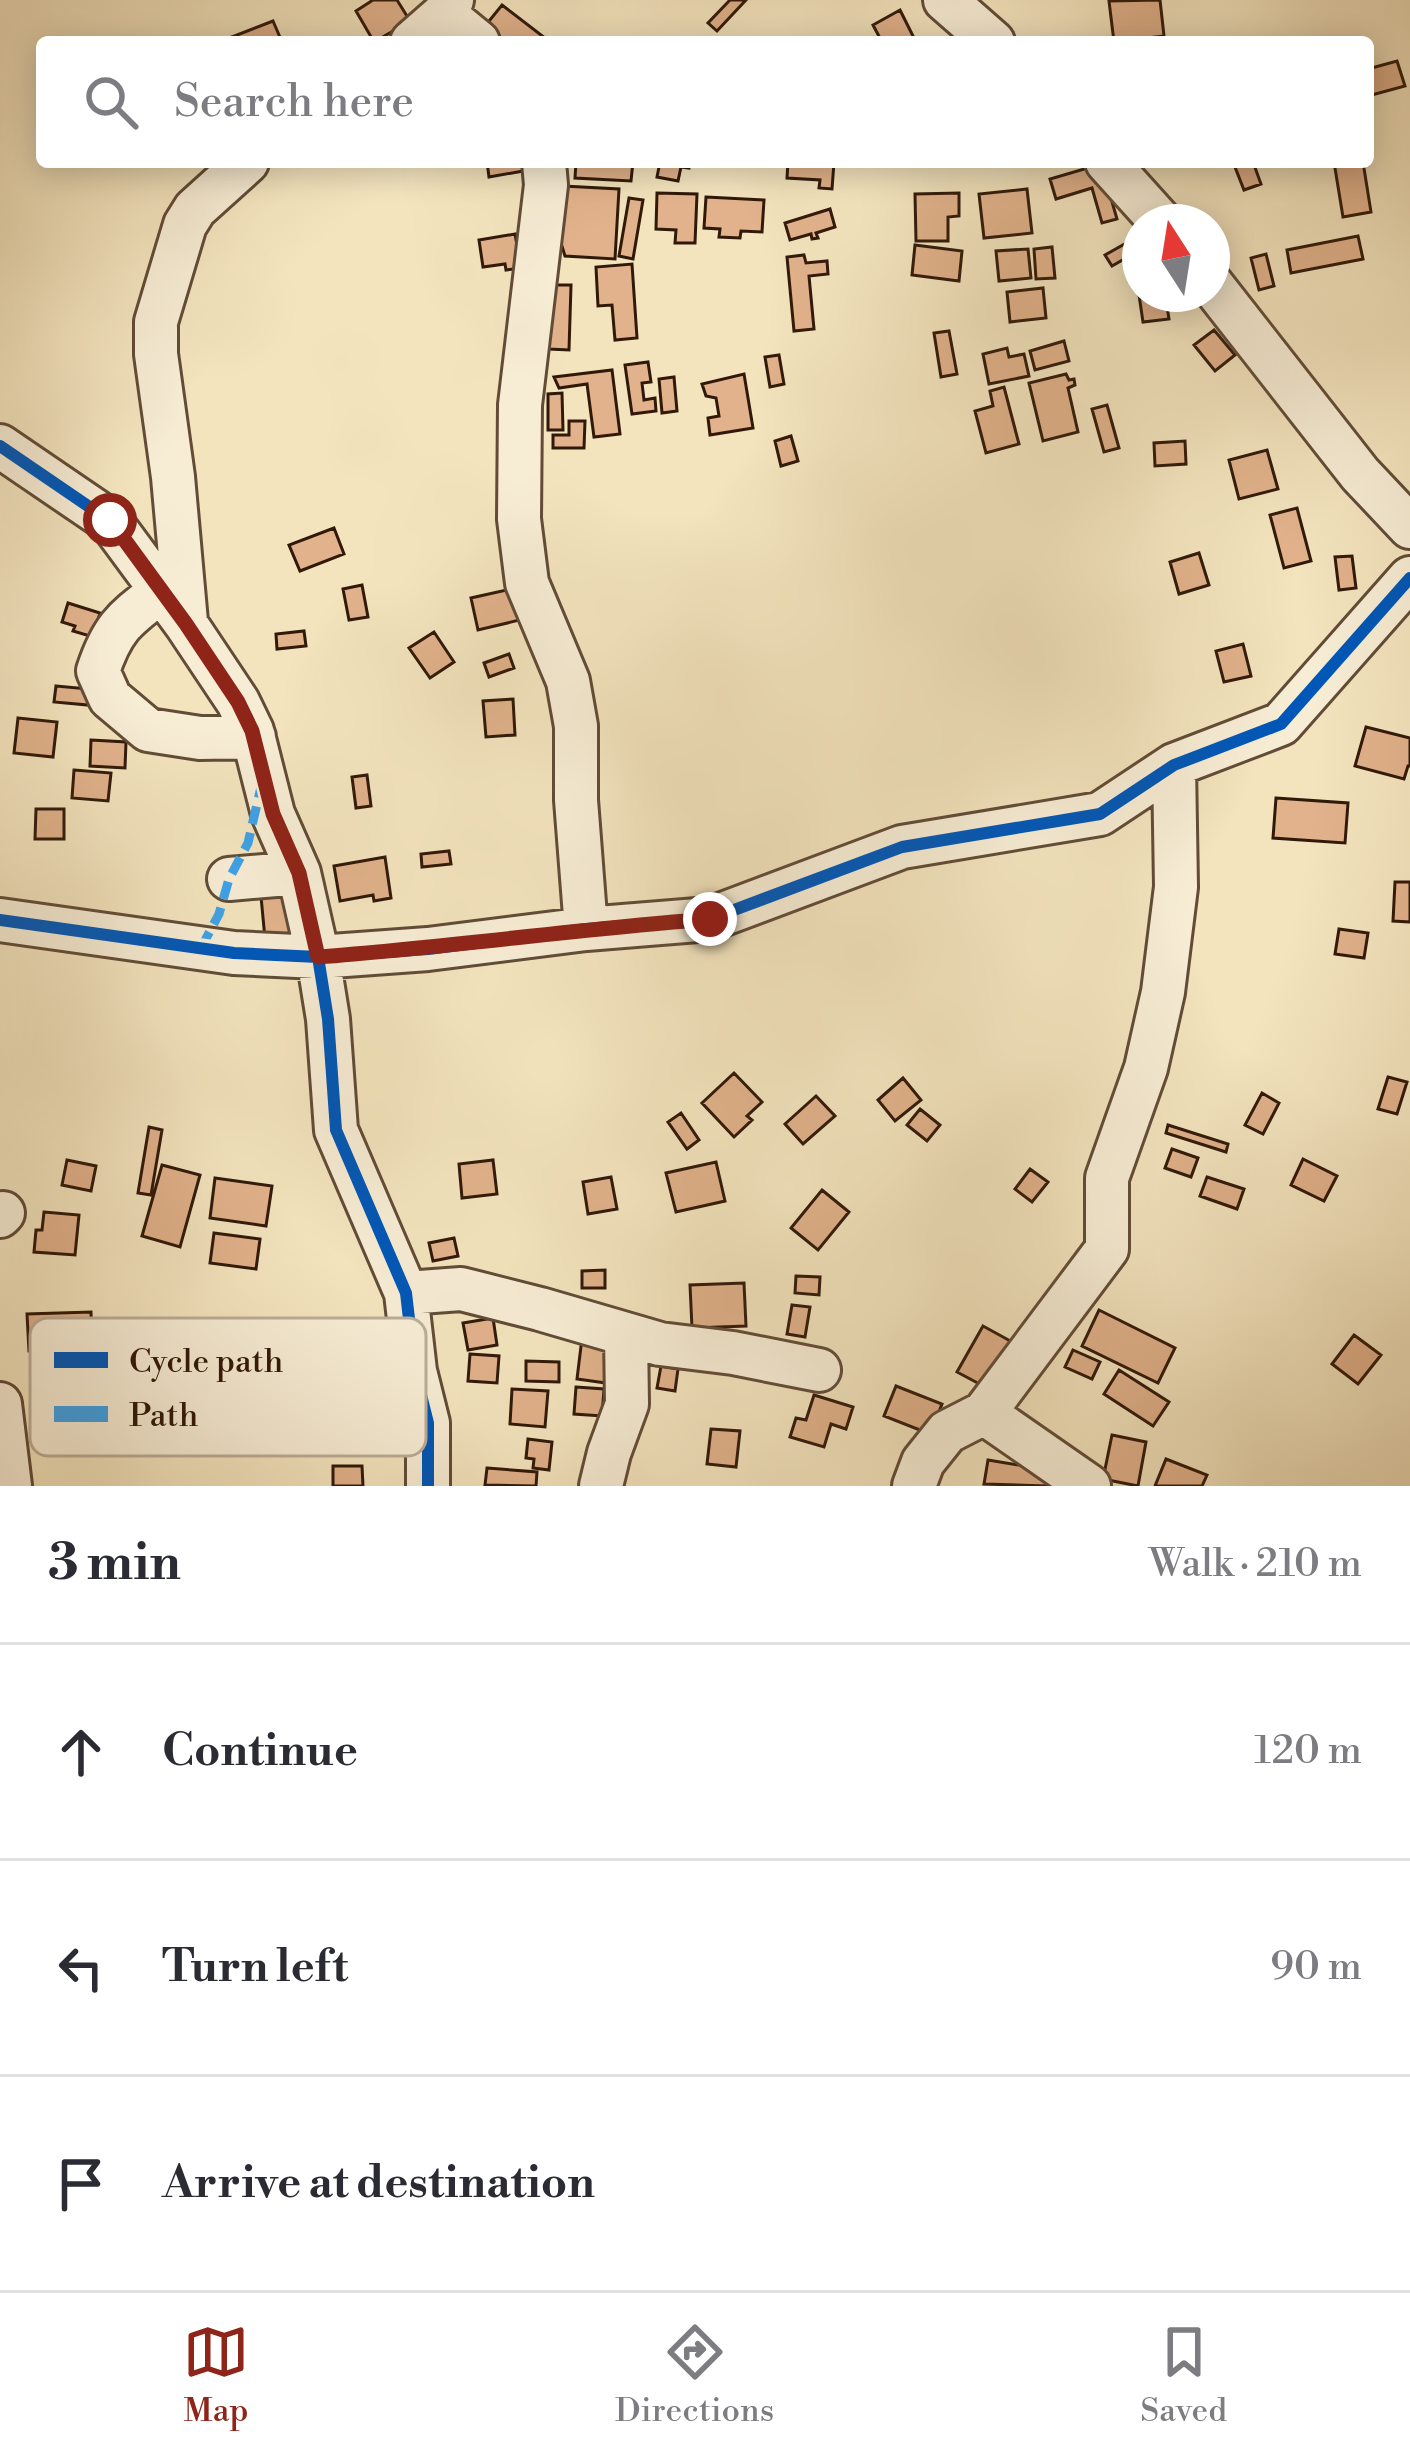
<!DOCTYPE html>
<meta charset="utf-8">
<style>
body{margin:0;font-family:"Libre Bodoni",serif;background:#f7f7f7;color:#2b2b33}
.compass{position:absolute;left:1122px;top:204px;width:108px;height:108px;border-radius:50%;background:#fff;box-shadow:0 6px 30px #0003;rotate:348deg}
.stop{position:absolute;width:36px;height:36px;margin:-27px;border:9px solid #8f2418;border-radius:50%;background:#fff}
.stop.end{background:#8f2418;border-color:#fff;box-shadow:0 3px 12px #0008}
.list{margin:0;padding:0;list-style:none}
h2{display:flex;justify-content:space-between;align-items:center;height:156px;margin:0;padding:0 48px;font-size:51px}
h2 small{font-size:39px;font-weight:400;color:#7c7c81}
.list li{display:grid;grid-template-columns:78px 1fr auto;gap:36px;align-items:center;box-sizing:border-box;height:216px;padding:0 48px;border-top:3px solid #e1e1e2}
.list b{display:block;font-size:45px;white-space:nowrap}
.list em{font-size:39px;font-style:normal;color:#7c7c81}
.icon{flex:none;width:66px;height:66px;fill:none;stroke:currentColor;stroke-width:2;stroke-linecap:round;stroke-linejoin:round}
.map{position:relative;flex:none;width:1410px;height:1486px;overflow:hidden}
.search{position:absolute;background:#fff;box-shadow:0 6px 30px #0003;left:36px;right:36px;top:36px;height:132px;display:flex;align-items:center;gap:30px;box-sizing:border-box;padding:0 42px;border-radius:12px;color:#7c7c81;font-size:45px}
.sheet{height:804px;background:#fff}
nav{display:flex;justify-content:space-around;align-items:center;box-sizing:border-box;height:168px;border-top:3px solid #e1e1e2;background:#fff;font-size:33px;color:#7c7c81}
nav a{display:grid;justify-items:center;gap:6px}
nav .on{color:#8f2418}
.map>svg:first-child{display:block}
.building{fill:#e1b28b;stroke:#31190a;stroke-width:3}
.lines{fill:none;stroke-linecap:round;stroke-linejoin:round}
.minor-casing{stroke:#624c37;stroke-width:48}
.minor{stroke:#f7edd5;stroke-width:42}
.quiet{stroke:#3ea2e9;stroke-width:9;stroke-dasharray:18 9;stroke-linecap:butt}
.cycleway-casing{stroke:#f7edd5;stroke-width:20}
.cycleway{stroke:#0057b8;stroke-width:12}
.route{stroke:#8f2418;stroke-width:15}
.key{fill:#f7edd5;stroke:#bcad98;stroke-width:3}
.key-label{font-size:33px;fill:#31190a}
</style>
<div class="map">
<svg width="1410" height="1486" viewBox="0 0 1410 1486">
<rect width="100%" height="100%" fill="#f3e4be"/>
<filter id="stains"><feTurbulence type="fractalNoise" baseFrequency=".00167" numOctaves="4"/><feColorMatrix values="0 0 0 0 .2 0 0 0 0 .09 0 0 0 0 .02 0 0 0 .5 -.17"/></filter>
<radialGradient id="worn" r=".72"><stop offset=".6" stop-color="#630" stop-opacity="0"/><stop offset="1" stop-color="#630" stop-opacity=".3"/></radialGradient>
<path class="building" d="M 373,0 L 397,0 L 415,29 L 400,27 L 374,42 L 356,11 Z
M 730,0 L 746,0 L 717,31 L 708,23 Z
M 1160,0 L 1164,36 L 1114,42 L 1109,1 Z
M 502,5 L 545,38 L 542,42 L 505,42 L 485,26 Z
M 900,10 L 916,42 L 882,42 L 873,25 Z
M 273,21 L 282,42 L 219,42 Z
M 1397,61 L 1405,86 L 1368,96 L 1368,69 Z
M 487,162 L 528,162 L 529,170 L 489,177 Z
M 576,162 L 633,162 L 631,181 L 575,178 Z
M 660,162 L 690,162 L 689,168 L 681,167 L 678,181 L 657,177 Z
M 788,162 L 834,162 L 832,189 L 819,188 L 820,180 L 787,178 Z
M 1247,162 L 1253,162 L 1261,184 L 1244,190 L 1235,167 Z
M 1334,162 L 1363,162 L 1371,212 L 1343,217 Z
M 1101,164 L 1117,219 L 1102,223 L 1092,188 L 1056,199 L 1050,179 Z
M 563,186 L 619,189 L 615,259 L 565,256 L 560,240 Z
M 1027,189 L 1032,233 L 984,238 L 979,194 Z
M 657,193 L 697,194 L 695,243 L 675,243 L 676,230 L 656,229 Z
M 959,193 L 959,216 L 948,217 L 948,241 L 916,241 L 915,194 Z
M 706,197 L 764,200 L 762,232 L 741,231 L 740,238 L 719,237 L 720,229 L 704,228 Z
M 629,198 L 643,200 L 633,259 L 619,256 Z
M 830,209 L 835,227 L 816,233 L 818,238 L 812,239 L 811,234 L 790,240 L 785,223 Z
M 515,234 L 521,268 L 506,270 L 505,264 L 483,267 L 479,240 Z
M 1358,236 L 1363,259 L 1291,273 L 1287,250 Z
M 1137,237 L 1140,250 L 1112,266 L 1105,255 Z
M 915,245 L 962,251 L 959,281 L 912,275 Z
M 1052,247 L 1055,278 L 1036,279 L 1034,249 Z
M 1028,249 L 1031,278 L 999,281 L 996,251 Z
M 1266,254 L 1274,286 L 1259,290 L 1251,258 Z
M 804,255 L 806,263 L 827,261 L 828,274 L 809,276 L 814,329 L 794,331 L 787,257 Z
M 632,264 L 637,338 L 615,340 L 612,305 L 598,306 L 596,267 Z
M 551,285 L 571,285 L 569,350 L 549,349 Z
M 1043,288 L 1046,318 L 1010,322 L 1007,292 Z
M 1165,294 L 1169,319 L 1143,322 L 1139,295 Z
M 1214,330 L 1235,355 L 1215,371 L 1194,345 Z
M 949,331 L 957,374 L 941,377 L 934,333 Z
M 1064,341 L 1069,361 L 1035,370 L 1030,351 Z
M 1007,348 L 1009,357 L 1024,354 L 1029,376 L 989,384 L 983,354 Z
M 779,355 L 784,384 L 770,387 L 765,357 Z
M 648,362 L 651,382 L 642,383 L 644,400 L 655,398 L 656,411 L 632,414 L 625,365 Z
M 612,370 L 620,434 L 594,437 L 587,384 L 559,388 L 554,377 Z
M 744,374 L 753,428 L 710,435 L 708,418 L 719,416 L 716,398 L 706,396 L 702,384 Z
M 1066,374 L 1069,380 L 1074,379 L 1075,385 L 1068,388 L 1078,432 L 1043,441 L 1029,383 Z
M 674,377 L 677,411 L 662,413 L 659,379 Z
M 1004,387 L 1019,444 L 986,453 L 975,411 L 993,406 L 990,391 Z
M 562,393 L 563,430 L 548,430 L 548,394 Z
M 1107,405 L 1119,448 L 1104,452 L 1092,409 Z
M 569,421 L 585,421 L 584,448 L 553,448 L 553,435 L 569,435 Z
M 791,436 L 798,461 L 781,466 L 775,441 Z
M 1185,441 L 1186,464 L 1155,466 L 1154,443 Z
M 1267,450 L 1278,489 L 1239,499 L 1229,460 Z
M 1297,508 L 1311,561 L 1284,568 L 1270,515 Z
M 334,528 L 344,554 L 300,571 L 289,545 Z
M 1199,553 L 1209,585 L 1179,594 L 1170,562 Z
M 1352,556 L 1356,588 L 1339,590 L 1335,557 Z
M 362,585 L 368,617 L 349,620 L 343,589 Z
M 516,588 L 524,619 L 478,630 L 471,598 Z
M 68,603 L 100,613 L 93,637 L 73,631 L 75,626 L 62,622 Z
M 304,631 L 306,646 L 277,649 L 276,634 Z
M 434,632 L 454,662 L 430,678 L 409,648 Z
M 1243,644 L 1251,676 L 1224,682 L 1216,651 Z
M 509,654 L 514,668 L 489,677 L 484,663 Z
M 56,686 L 89,689 L 88,705 L 54,702 Z
M 513,699 L 515,735 L 486,737 L 483,701 Z
M 18,718 L 57,722 L 53,757 L 14,753 Z
M 1366,727 L 1410,738 L 1410,766 L 1408,766 L 1404,779 L 1355,766 Z
M 91,740 L 126,742 L 125,768 L 90,766 Z
M 74,770 L 111,773 L 108,801 L 72,798 Z
M 367,775 L 371,806 L 356,808 L 352,777 Z
M 1276,798 L 1348,803 L 1345,843 L 1273,838 Z
M 36,809 L 64,809 L 64,839 L 35,839 Z
M 449,851 L 451,864 L 422,867 L 421,854 Z
M 385,857 L 391,898 L 374,901 L 373,895 L 340,901 L 334,866 Z
M 1395,882 L 1410,882 L 1410,922 L 1393,921 Z
M 287,884 L 292,937 L 265,939 L 260,886 Z
M 1339,929 L 1368,933 L 1364,958 L 1335,954 Z
M 734,1073 L 762,1102 L 747,1116 L 752,1120 L 734,1137 L 702,1103 Z
M 1388,1077 L 1407,1082 L 1397,1114 L 1378,1109 Z
M 903,1078 L 921,1100 L 895,1121 L 878,1100 Z
M 1262,1093 L 1279,1103 L 1263,1134 L 1245,1125 Z
M 816,1096 L 835,1116 L 803,1144 L 785,1124 Z
M 920,1109 L 940,1125 L 927,1141 L 907,1125 Z
M 681,1113 L 699,1140 L 687,1149 L 668,1122 Z
M 1168,1125 L 1228,1144 L 1226,1152 L 1166,1133 Z
M 149,1127 L 162,1130 L 151,1195 L 138,1193 Z
M 1172,1149 L 1198,1158 L 1191,1177 L 1165,1168 Z
M 1303,1159 L 1337,1176 L 1324,1201 L 1291,1185 Z
M 67,1160 L 96,1166 L 91,1191 L 62,1185 Z
M 493,1160 L 497,1194 L 462,1198 L 459,1164 Z
M 716,1162 L 725,1201 L 676,1212 L 666,1173 Z
M 162,1165 L 200,1175 L 180,1247 L 142,1236 Z
M 1030,1169 L 1048,1182 L 1032,1202 L 1015,1189 Z
M 611,1177 L 617,1209 L 588,1214 L 583,1182 Z
M 1207,1177 L 1244,1189 L 1237,1209 L 1200,1196 Z
M 215,1178 L 272,1186 L 266,1226 L 210,1218 Z
M 822,1190 L 849,1212 L 818,1250 L 791,1228 Z
M 44,1212 L 79,1215 L 75,1255 L 34,1252 L 36,1230 L 42,1230 Z
M 214,1233 L 260,1239 L 256,1269 L 210,1263 Z
M 454,1238 L 458,1256 L 433,1261 L 429,1243 Z
M 605,1270 L 605,1288 L 582,1288 L 582,1271 Z
M 796,1276 L 820,1277 L 819,1295 L 795,1293 Z
M 744,1283 L 746,1326 L 692,1328 L 690,1285 Z
M 792,1305 L 810,1307 L 805,1337 L 787,1334 Z
M 1099,1310 L 1175,1348 L 1158,1383 L 1082,1346 Z
M 91,1312 L 92,1349 L 29,1351 L 27,1314 Z
M 493,1318 L 497,1345 L 468,1350 L 463,1323 Z
M 983,1326 L 1014,1343 L 989,1389 L 957,1372 Z
M 1354,1335 L 1381,1355 L 1358,1384 L 1332,1364 Z
M 582,1338 L 612,1342 L 606,1383 L 577,1379 Z
M 1073,1350 L 1100,1362 L 1092,1379 L 1065,1367 Z
M 470,1354 L 499,1356 L 497,1383 L 468,1381 Z
M 526,1361 L 559,1362 L 559,1382 L 526,1381 Z
M 661,1366 L 678,1369 L 675,1391 L 657,1388 Z
M 1119,1370 L 1169,1402 L 1153,1426 L 1104,1394 Z
M 896,1386 L 942,1404 L 930,1434 L 884,1416 Z
M 576,1387 L 604,1389 L 602,1416 L 574,1414 Z
M 512,1389 L 548,1391 L 545,1427 L 510,1424 Z
M 814,1395 L 853,1407 L 846,1429 L 831,1424 L 824,1447 L 790,1437 L 796,1418 L 806,1420 Z
M 711,1429 L 740,1431 L 736,1467 L 707,1464 Z
M 1112,1435 L 1146,1442 L 1138,1486 L 1103,1479 Z
M 528,1439 L 552,1442 L 549,1470 L 533,1468 L 534,1459 L 526,1458 Z
M 1166,1459 L 1207,1475 L 1202,1486 L 1155,1486 Z
M 988,1460 L 1049,1470 L 1047,1486 L 984,1484 Z
M 333,1466 L 362,1466 L 363,1486 L 333,1486 Z
M 487,1468 L 537,1472 L 536,1486 L 485,1485 Z"/>
<g class="lines">
<defs>
<path id="minor" d="M 945,0 L 993,42
M 444,14 L 478,42
M 412,42 L 444,14 L 452,0
M 544,162 L 546,185 L 520,405 L 519,519 L 527,583 L 568,681 L 576,726 L 576,800 L 586,929
M 1107,162 L 1161,222
M 1212,285 L 1360,474 L 1410,527
M 0,446 L 110,521 L 186,624 L 238,702 L 252,731 L 273,814 L 299,873 L 318,957 L 328,1019 L 336,1130 L 406,1293 L 415,1371 L 428,1423 L 428,1486
M 161,591 C 125,619 113,626 98,671 L 110,698 L 148,730 L 200,738 L 254,737
M 186,622 L 173,477 L 156,354 L 156,322 L 185,225 L 195,209 L 247,162
M 229,879 L 299,873
M 0,920 L 234,953 L 318,957 L 428,949 L 586,929 L 710,919 L 902,847 L 1100,814 L 1174,765 L 1281,724 L 1410,578
M 0,1216 L 3,1213
M 406,1293 L 461,1289 L 540,1309 L 660,1344 L 733,1353 L 819,1370
M 0,1404 L 10,1486
M 984,1413 L 1089,1486
M 601,1486 L 609,1453 L 627,1404 L 626,1334
M 914,1486 L 923,1462 L 947,1432 L 984,1413 L 1107,1249 L 1107,1178 L 1146,1068 L 1163,992 L 1176,887 L 1174,765"/>
</defs>
<use href="#minor" class="minor-casing"/>
<use href="#minor" class="minor"/>
<path class="quiet" d="M 201,948 L 219,914 L 229,879 L 248,843 L 261,787"/>
<defs>
<path id="cycleway" d="M 0,446 L 110,521 L 186,624 L 238,702 L 252,731 L 273,814 L 299,873 L 318,957 L 328,1019 L 336,1130 L 406,1293 L 415,1371 L 428,1423 L 428,1486
M 0,920 L 234,953 L 318,957 L 428,949 L 586,929 L 710,919 L 902,847 L 1100,814 L 1174,765 L 1281,724 L 1410,578"/>
</defs>
<use href="#cycleway" class="cycleway-casing"/>
<use href="#cycleway" class="cycleway"/>
</g>
<g class="lines">
<path class="route" d="M 110,520 L 186,624 L 238,702 L 252,731 L 273,814 L 299,873 L 318,957 C 449,947 579,929 710,919"/>
</g>
<rect x="30" y="1318" width="396" height="138" rx="18" class="key"/>
<rect x="54" y="1352" width="54" height="16" fill="#0057b8"/>
<rect x="54" y="1406" width="54" height="16" fill="#3ea2e9"/>
<g class="key-label">
<text x="129" y="1372">Cycle path</text>
<text x="129" y="1426">Path</text>
</g>
<rect width="100%" height="100%" filter="url(#stains)"/>
<rect width="100%" height="100%" fill="url(#worn)"/>
</svg>
<svg class="compass" viewBox="-18 -18 36 36"><path d="M0-13l5 13h-10z" fill="#e53935"/><path d="M0 13l5-13h-10z" fill="#7c7c81"/></svg>
<div class="stop" style="left:110px;top:520px"></div>
<div class="stop end" style="left:710px;top:919px"></div>
<div class="search"><svg class="icon" aria-label="search" viewBox="0 0 24 24"><circle cx="10" cy="10" r="6"/><path d="M15 15l6 6"/></svg>Search here</div>
</div>
<section class="sheet">
<h2>3 min<small>Walk · 210 m</small></h2>
<ul class="list">
<li><svg class="icon" aria-label="ahead" viewBox="0 0 24 24"><path d="M12 20V5M6 11l6-6 6 6"/></svg><div><b>Continue</b></div><em>120 m</em></li>
<li><svg class="icon" aria-label="left" viewBox="0 0 24 24"><path d="M17 20v-9H6M10 6l-5 5 5 5"/></svg><div><b>Turn left</b></div><em>90 m</em></li>
<li><svg class="icon" aria-label="arrive" viewBox="0 0 24 24"><path d="M6 21V4h12l-3 4 3 4H6"/></svg><div><b>Arrive at destination</b></div></li>
</ul>
</section>
<nav>
<a class="on"><svg class="icon" aria-label="map" viewBox="0 0 24 24"><path d="M3 6l6-2 6 2 6-2v14l-6 2-6-2-6 2zM9 4v14M15 6v14"/></svg>Map</a>
<a><svg class="icon" aria-label="directions" viewBox="0 0 24 24"><path d="M12 3l9 9-9 9-9-9zM9 14v-3h6M13 9l2 2-2 2"/></svg>Directions</a>
<a><svg class="icon" aria-label="saved" viewBox="0 0 24 24"><path d="M7 4h10v16l-5-4-5 4z"/></svg>Saved</a>
</nav>
